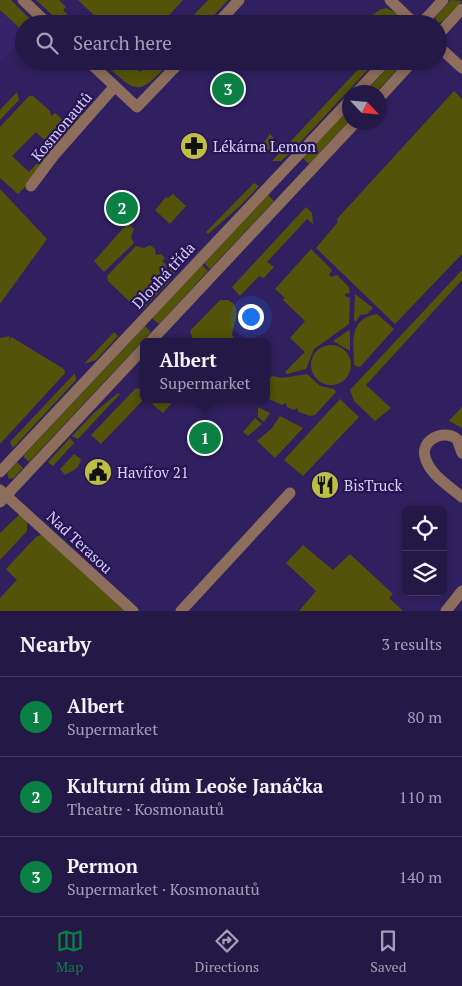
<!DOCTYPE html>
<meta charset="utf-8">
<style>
body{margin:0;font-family:"PT Serif",serif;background:#2c214e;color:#f1f3f6}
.controls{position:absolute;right:15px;bottom:15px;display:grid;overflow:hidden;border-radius:8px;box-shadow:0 2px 8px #0003}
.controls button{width:45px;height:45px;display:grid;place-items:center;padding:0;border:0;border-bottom:1px solid #413760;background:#241847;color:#f1f3f6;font:25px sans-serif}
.compass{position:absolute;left:342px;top:85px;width:45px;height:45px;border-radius:50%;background:#241847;box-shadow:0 2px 8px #0003;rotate:116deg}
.you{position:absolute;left:250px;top:316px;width:18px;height:18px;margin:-12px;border:4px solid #fff;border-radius:50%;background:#1a73e8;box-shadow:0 0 0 8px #1a73e833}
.badge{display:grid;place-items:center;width:32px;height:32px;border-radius:50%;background:#0b8043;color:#fff;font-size:16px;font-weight:700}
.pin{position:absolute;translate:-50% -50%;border:2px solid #fff;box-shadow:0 1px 5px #0006}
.popup{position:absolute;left:140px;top:338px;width:130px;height:65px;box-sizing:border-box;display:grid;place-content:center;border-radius:8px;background:#241847;filter:drop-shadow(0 1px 4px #0005);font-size:16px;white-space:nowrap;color:#a3a0b4}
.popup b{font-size:19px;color:#f1f3f6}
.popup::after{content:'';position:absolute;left:50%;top:100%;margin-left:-10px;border:10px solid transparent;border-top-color:#241847}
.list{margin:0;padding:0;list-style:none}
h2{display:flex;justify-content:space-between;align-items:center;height:65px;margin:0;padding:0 20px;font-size:21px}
h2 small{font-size:16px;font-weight:400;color:#a3a0b4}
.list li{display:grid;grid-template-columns:32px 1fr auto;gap:15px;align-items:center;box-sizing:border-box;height:80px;padding:0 20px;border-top:1px solid #413760}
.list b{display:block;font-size:19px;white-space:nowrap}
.list p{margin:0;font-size:16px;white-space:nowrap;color:#a3a0b4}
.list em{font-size:16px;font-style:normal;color:#a3a0b4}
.icon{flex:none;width:28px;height:28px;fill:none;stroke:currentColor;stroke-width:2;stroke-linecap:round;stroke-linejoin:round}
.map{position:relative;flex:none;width:462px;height:611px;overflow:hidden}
.search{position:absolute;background:#241847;box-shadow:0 2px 8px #0003;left:15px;right:15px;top:15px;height:55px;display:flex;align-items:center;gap:12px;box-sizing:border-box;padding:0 18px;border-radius:28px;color:#a3a0b4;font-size:19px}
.sheet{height:305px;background:#241847}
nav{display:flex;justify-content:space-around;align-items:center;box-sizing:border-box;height:70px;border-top:1px solid #413760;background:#241847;font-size:14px;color:#a3a0b4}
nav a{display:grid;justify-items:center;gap:2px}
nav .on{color:#0b8043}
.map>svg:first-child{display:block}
.built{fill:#36246b}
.green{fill:#535409}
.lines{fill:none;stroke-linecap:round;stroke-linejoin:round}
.minor{stroke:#8d6d5c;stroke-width:11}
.labels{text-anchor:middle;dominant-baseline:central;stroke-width:4.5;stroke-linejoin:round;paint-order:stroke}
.street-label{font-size:15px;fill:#d6d2f8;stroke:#271453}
.poi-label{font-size:15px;fill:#d6d2f8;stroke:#271453;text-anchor:start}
</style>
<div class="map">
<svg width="462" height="611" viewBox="0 0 462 611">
<rect width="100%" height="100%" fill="#30205f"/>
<path class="built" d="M 0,10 L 24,32 L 24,39 L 0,62 Z"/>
<path class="green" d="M 0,0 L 11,0 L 35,24 L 24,24 L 24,32 L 0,10 Z
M 36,0 L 59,0 L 66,7 L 63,10 L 77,24 L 62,24 Z
M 78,0 L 183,0 L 161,24 L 103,24 Z
M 208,0 L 228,0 L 206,24 L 185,24 Z
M 451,0 L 462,1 L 443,21 L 438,23 L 435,18 L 437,15 Z
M 387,8 L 398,14 L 388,24 L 383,24 L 373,15 L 379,10 Z
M 102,61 L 128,61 L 140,72 L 150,61 L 171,61 C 137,98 137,94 102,61 Z
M 366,61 L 376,61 L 294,149 L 289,143 Z
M 394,61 L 405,61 L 376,92 L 365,92 Z
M 454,91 L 462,99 L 462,254 L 395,324 L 316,248 L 338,222 L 337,219 Z
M 17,92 L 19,100 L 0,120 L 0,110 Z
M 29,96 L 33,96 L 50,111 L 51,116 L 55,113 L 65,122 L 77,110 L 83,116 L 55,147 L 50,144 L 55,138 L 51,133 L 53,138 L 48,143 L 36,132 L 12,156 L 29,172 L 44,156 L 49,156 L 29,183 L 18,194 L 0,178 L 0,127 Z
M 349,108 L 349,121 L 309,164 L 303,158 Z
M 270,134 L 277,142 L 265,155 L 263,144 Z
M 284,148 L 290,153 L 281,161 L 272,161 Z
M 254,183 L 259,186 L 240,206 L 208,234 L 206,232 Z
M 0,189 L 47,239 L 0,304 Z
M 173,194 L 186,206 L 170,224 L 155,210 L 166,197 L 168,198 Z
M 268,195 L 274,201 L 210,269 L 204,263 Z
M 306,207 L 312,213 L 313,224 L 307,219 L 267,262 L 274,267 L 264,278 L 259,276 L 240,296 L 232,287 Z
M 128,223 L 134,229 L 131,237 L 134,243 L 104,272 L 94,261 Z
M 150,245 L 155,249 L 156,255 L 161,254 L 165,258 L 162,261 L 167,266 L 132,304 L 108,281 L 107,276 L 136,246 L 144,248 Z
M 311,249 L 332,270 L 329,275 L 331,277 L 337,275 L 349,287 L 350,293 L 345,294 L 345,296 L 350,298 L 349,324 L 314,349 L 306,369 L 287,374 L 285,372 L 305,352 L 290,338 L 305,321 L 283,300 L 285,298 L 275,289 Z
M 179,261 L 181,262 L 168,283 L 143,309 L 140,304 Z
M 202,265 L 208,271 L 159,324 L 152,318 Z
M 462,270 L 462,280 L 366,385 L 391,408 L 375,421 L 354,401 L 350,390 Z
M 355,294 L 373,308 L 367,314 L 360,315 L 356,322 L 354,320 Z
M 220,300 L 228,300 C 243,307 234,322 232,335 L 237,342 L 194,342 L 190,331 Z
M 377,314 L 394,329 L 361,366 L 357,367 L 354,364 C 354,342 348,319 377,314 Z
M 145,326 L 151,332 L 29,462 L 23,456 Z
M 349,330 L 350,331 L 350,351 L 333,341 Z
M 114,332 L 118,336 L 96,360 L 84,364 Z
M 10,336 L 9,342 L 11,337 L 13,338 L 64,369 L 65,373 L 0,444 L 0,338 Z
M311 365a20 20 0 1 1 40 0a20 20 0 1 1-40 0Z
M 75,373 L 76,380 L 13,448 L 10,442 Z
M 307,374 L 320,386 L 334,389 L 336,392 L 315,415 L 310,416 L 299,412 L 297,408 L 294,410 L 287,407 L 286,403 L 282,405 L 267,398 L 266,382 L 272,376 L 282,378 Z
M 144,384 L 144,399 L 101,444 L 91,435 L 136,388 L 139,389 Z
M 118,393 L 120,394 L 78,439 L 72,436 L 94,413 Z
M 156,399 L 175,399 L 163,413 L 152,404 Z
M 340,399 L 359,417 L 303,476 L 284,460 Z
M 258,407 L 270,413 L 264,422 L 258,417 Z
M 462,407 L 462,428 L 449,421 Z
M 280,416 L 303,428 L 275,458 L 257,441 L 272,428 Z
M 255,418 L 262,424 L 248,436 L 243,432 Z
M 70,438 L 74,443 L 53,466 L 48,462 Z
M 74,454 L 81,459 C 79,469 73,470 65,475 L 60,469 Z
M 17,462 L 23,468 L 14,478 L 9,479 L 7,473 Z
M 20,514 L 27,521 L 27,531 L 0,560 L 0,533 Z
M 41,535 L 43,536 L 126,611 L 0,611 L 0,598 L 17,580 L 6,569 L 36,537 Z
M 303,545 L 333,570 L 350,554 L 393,594 L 389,598 L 403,611 L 299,611 L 316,591 L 286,563 Z"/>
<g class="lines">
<path class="minor" d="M 23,0 L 48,24
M 390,0 L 415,24
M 217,24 L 239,0
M 421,24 L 443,0
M 438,35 L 462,9
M 438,46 L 462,68
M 88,61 L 137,107 L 181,61
M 357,92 L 386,61
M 380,97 L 413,61
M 31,186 L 55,154 L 115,86
M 150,342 L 356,122
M 462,453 L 457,439 C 443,428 418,441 426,460 C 432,476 449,486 462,497
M 0,472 L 350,100
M 0,490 L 133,611
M 0,502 L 144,348
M 181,611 L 290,493
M 446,611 L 462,591"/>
</g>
<defs>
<symbol id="pharmacy-disc" viewBox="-11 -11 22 22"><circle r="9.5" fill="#bdbf43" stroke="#271453"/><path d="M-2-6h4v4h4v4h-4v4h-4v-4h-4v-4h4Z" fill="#111"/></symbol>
<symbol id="civic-disc" viewBox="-11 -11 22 22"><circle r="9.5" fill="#bdbf43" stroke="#271453"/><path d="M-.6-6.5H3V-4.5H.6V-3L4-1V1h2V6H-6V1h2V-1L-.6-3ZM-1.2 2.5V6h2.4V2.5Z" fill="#111"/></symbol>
<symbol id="restaurant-disc" viewBox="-11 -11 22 22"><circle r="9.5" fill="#bdbf43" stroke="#271453"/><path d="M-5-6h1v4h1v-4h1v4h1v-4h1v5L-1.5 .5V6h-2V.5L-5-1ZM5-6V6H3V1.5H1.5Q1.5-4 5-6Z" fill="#111"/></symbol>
</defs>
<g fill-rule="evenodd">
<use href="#pharmacy-disc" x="178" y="130" width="32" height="32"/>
<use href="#civic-disc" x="82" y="456" width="32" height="32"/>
<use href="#restaurant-disc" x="309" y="469" width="32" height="32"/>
</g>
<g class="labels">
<g class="street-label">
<text transform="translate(61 126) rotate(-50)">Kosmonautů</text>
<text transform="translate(163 275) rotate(-47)">Dlouhá třída</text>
<text transform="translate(80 542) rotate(43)">Nad Terasou</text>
</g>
<g class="poi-label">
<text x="213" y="146">Lékárna Lemon</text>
<text x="117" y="472">Havířov 21</text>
<text x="344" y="485">BisTruck</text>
</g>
</g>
</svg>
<div class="controls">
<button><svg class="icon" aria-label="locate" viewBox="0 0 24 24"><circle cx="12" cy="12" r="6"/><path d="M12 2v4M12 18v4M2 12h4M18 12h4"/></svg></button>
<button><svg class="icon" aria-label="layers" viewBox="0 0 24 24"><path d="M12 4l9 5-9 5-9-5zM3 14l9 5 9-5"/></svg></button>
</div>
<svg class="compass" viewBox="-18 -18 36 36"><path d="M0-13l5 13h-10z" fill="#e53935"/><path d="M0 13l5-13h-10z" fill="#a3a0b4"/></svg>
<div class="you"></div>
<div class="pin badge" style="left:205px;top:438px">1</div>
<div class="popup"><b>Albert</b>Supermarket</div>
<div class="pin badge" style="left:122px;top:208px">2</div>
<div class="pin badge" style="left:228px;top:89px">3</div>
<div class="search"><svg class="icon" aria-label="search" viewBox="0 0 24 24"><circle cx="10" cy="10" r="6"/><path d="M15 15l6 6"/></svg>Search here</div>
</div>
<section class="sheet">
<h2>Nearby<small>3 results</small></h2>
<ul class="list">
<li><span class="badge">1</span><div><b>Albert</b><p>Supermarket</p></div><em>80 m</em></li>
<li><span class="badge">2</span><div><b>Kulturní dům Leoše Janáčka</b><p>Theatre · Kosmonautů</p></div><em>110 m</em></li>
<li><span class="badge">3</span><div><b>Permon</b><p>Supermarket · Kosmonautů</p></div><em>140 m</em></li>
</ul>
</section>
<nav>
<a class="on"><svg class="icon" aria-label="map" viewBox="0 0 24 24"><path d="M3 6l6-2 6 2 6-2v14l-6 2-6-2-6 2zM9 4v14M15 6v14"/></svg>Map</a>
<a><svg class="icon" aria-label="directions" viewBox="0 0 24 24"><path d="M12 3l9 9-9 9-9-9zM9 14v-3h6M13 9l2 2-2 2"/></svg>Directions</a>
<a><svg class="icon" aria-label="saved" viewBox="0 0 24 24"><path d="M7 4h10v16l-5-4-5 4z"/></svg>Saved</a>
</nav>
